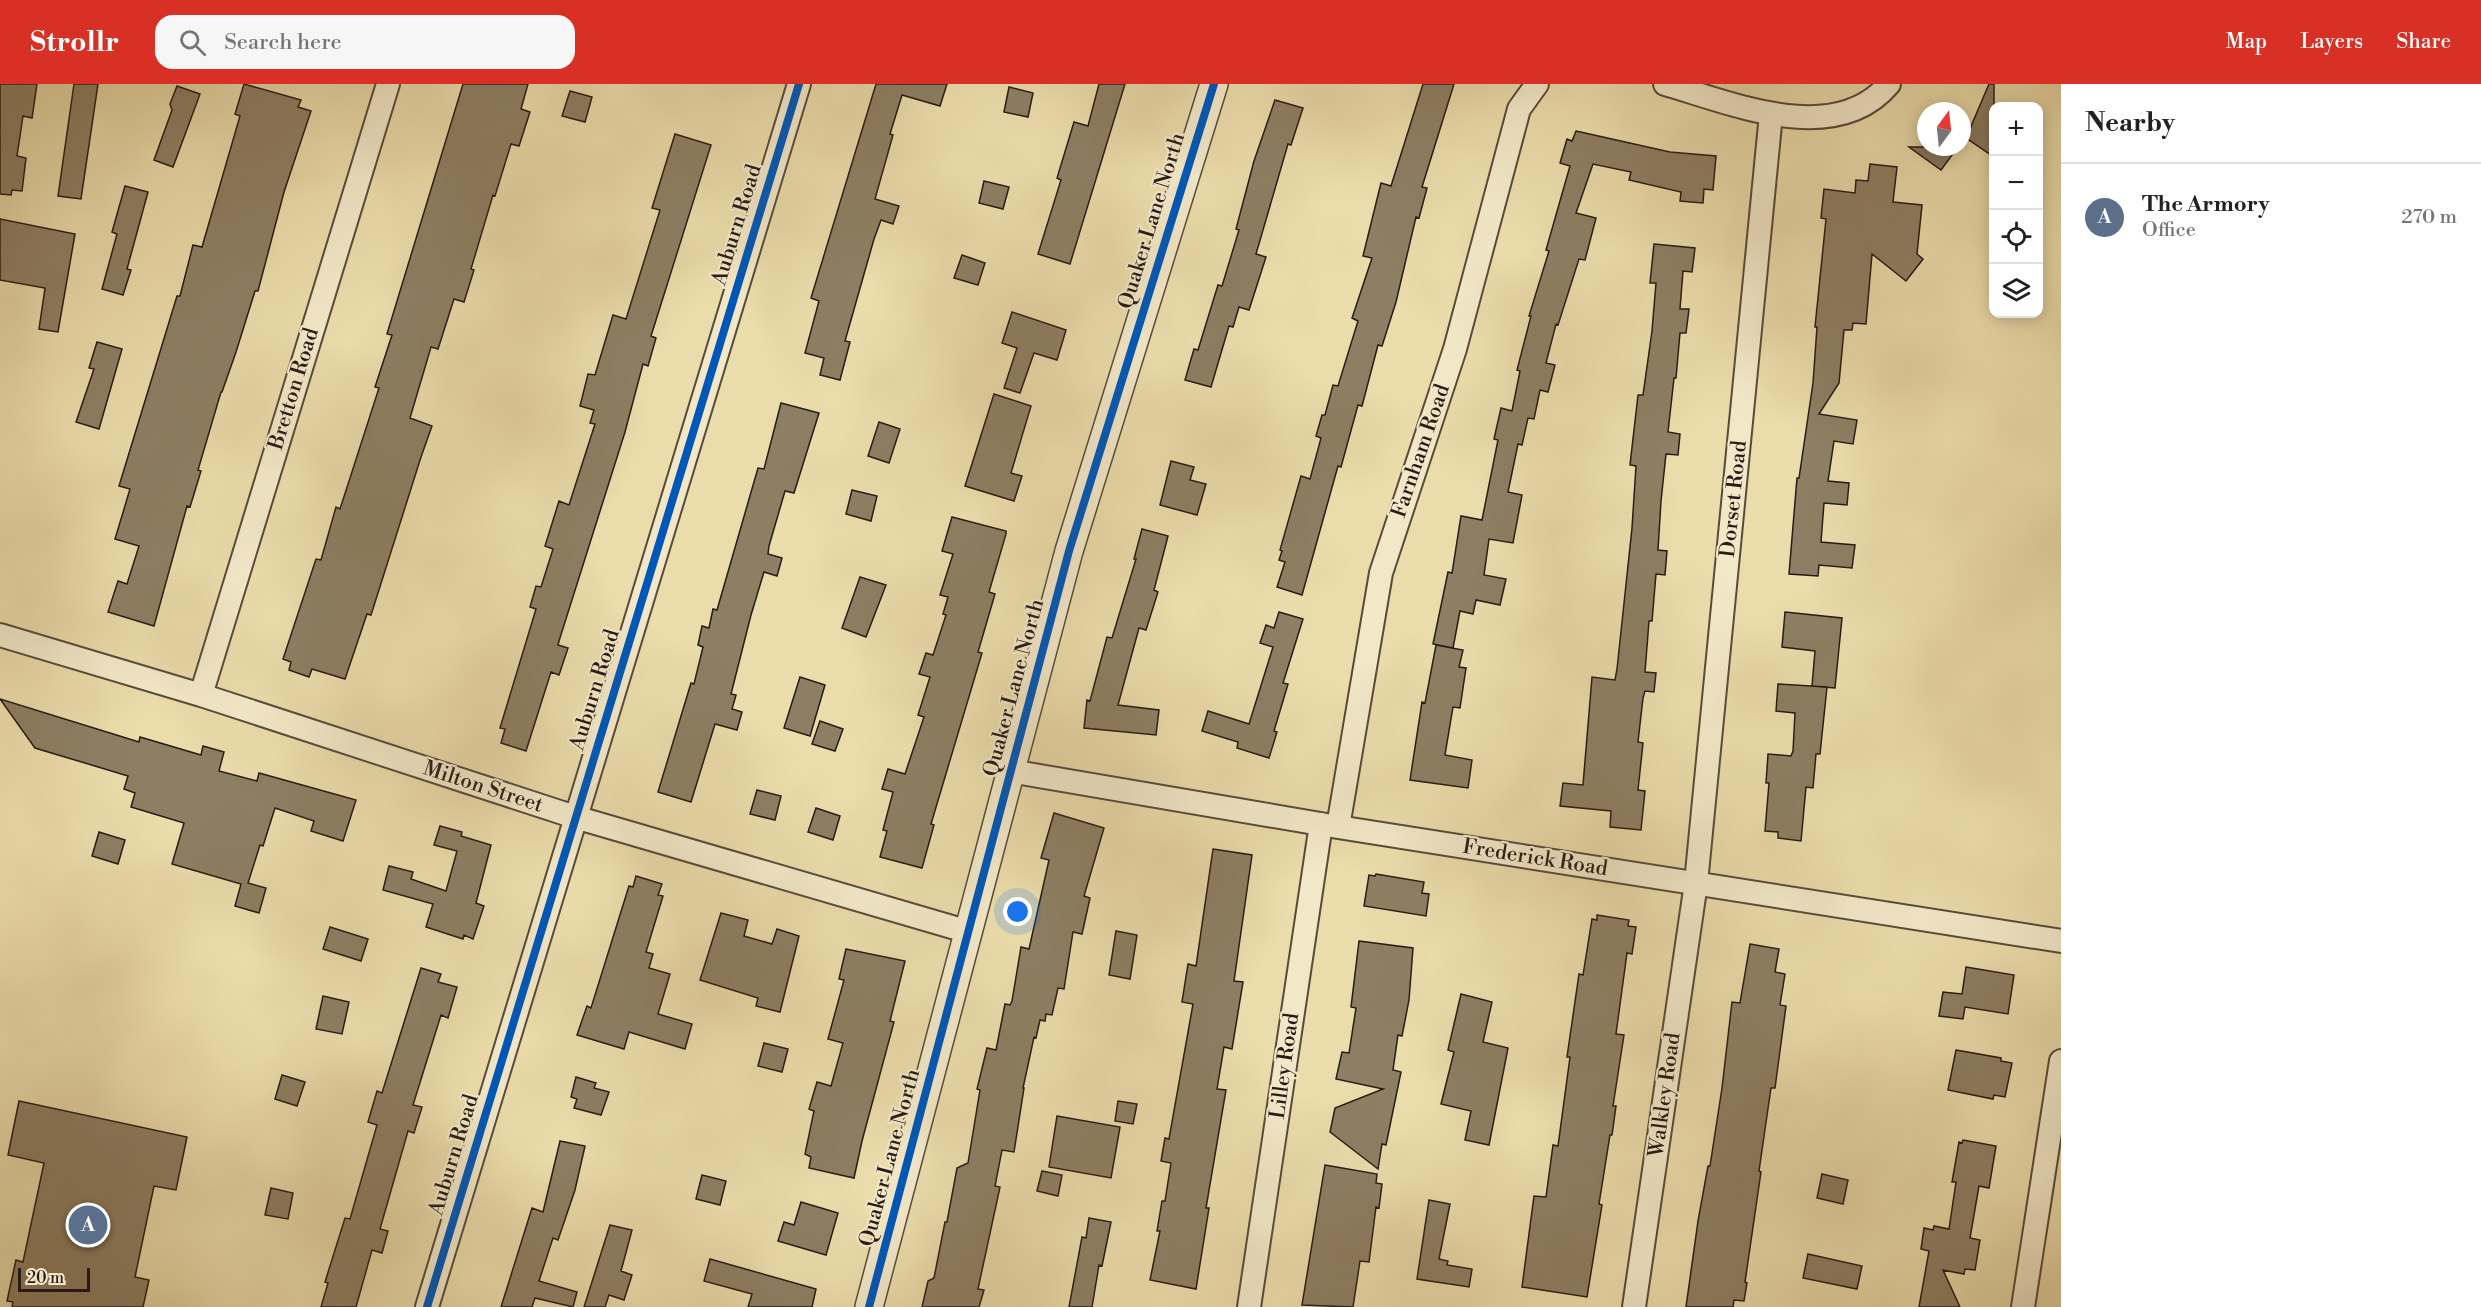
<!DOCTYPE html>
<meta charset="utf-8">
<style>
body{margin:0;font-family:"Libre Bodoni",serif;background:#f6f6f6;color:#202124}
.controls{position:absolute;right:18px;top:18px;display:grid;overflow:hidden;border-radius:12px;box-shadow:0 3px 15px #0003}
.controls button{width:54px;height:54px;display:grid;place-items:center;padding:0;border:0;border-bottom:2px solid #e0e0e0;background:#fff;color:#202124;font:30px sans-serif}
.compass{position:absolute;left:1917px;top:18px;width:54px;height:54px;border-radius:50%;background:#fff;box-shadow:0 3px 15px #0003;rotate:15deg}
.scale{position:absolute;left:18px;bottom:15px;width:72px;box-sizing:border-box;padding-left:6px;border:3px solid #281b15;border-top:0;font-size:16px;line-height:21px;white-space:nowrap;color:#281b15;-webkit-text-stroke:4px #f2e8c8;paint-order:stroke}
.you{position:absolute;left:1018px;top:828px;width:21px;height:21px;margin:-15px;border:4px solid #fff;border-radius:50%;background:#1a73e8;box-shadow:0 0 0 9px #1a73e833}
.badge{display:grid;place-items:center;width:39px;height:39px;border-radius:50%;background:#d93025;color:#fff;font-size:20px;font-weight:700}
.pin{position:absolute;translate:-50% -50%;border:3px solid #fff;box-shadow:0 2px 6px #0006}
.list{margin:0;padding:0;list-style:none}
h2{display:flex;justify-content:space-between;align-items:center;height:78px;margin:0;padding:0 24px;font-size:26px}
h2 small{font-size:20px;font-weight:400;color:#757577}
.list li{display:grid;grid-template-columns:39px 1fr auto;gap:18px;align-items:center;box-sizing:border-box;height:108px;padding:0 24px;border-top:2px solid #e0e0e0}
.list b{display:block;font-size:22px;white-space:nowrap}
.list p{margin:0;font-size:20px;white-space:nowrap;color:#757577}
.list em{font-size:20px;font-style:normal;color:#757577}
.icon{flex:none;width:33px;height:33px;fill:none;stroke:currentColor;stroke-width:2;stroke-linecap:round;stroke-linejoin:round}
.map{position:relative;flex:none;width:2061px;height:1223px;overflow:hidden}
header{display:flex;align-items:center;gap:36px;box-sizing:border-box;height:84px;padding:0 30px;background:#d93025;color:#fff}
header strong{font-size:28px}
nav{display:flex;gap:33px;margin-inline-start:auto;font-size:21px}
.search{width:420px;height:54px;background:#f6f6f6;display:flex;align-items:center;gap:15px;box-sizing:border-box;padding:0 21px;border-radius:18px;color:#757577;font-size:22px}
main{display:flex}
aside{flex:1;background:#fff}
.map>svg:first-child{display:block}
.building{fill:#8d7f63;stroke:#281b15;stroke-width:1.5}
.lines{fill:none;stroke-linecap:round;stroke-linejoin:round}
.minor-casing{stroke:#594b3a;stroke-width:26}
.tertiary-casing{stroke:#594b3a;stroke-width:30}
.minor{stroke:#f2e8c8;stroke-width:22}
.tertiary{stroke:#f2e8c8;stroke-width:27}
.cycleway-casing{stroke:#f2e8c8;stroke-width:11}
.cycleway{stroke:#0057b8;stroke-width:8}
.labels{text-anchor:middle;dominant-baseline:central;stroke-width:4.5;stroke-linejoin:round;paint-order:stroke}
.street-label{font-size:21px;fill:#281b15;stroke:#f2e8c8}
</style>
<header>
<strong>Strollr</strong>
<div class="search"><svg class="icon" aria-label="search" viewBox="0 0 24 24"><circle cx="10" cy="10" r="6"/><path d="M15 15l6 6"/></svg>Search here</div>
<nav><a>Map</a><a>Layers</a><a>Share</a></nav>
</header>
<main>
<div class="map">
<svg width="2061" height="1223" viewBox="0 0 2061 1223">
<rect width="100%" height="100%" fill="#ebdcab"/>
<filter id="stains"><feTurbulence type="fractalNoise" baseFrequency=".00333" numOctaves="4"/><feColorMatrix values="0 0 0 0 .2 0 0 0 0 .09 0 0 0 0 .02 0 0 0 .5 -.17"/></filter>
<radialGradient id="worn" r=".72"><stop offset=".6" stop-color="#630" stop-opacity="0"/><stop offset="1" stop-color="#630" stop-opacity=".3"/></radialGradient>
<path class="building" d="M 0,0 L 37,0 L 32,34 L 23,32 L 17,72 L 26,74 L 22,107 L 12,106 L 11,111 L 0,110 Z
M 74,0 L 98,0 L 81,115 L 58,112 Z
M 244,0 L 301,16 L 298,23 L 311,27 L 284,108 L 258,207 L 255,207 L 236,268 L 222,308 L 221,308 L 198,386 L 201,387 L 190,423 L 187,422 L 154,542 L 108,528 L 118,497 L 127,500 L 139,462 L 115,455 L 130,405 L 119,402 L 177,212 L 180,212 L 193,161 L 202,163 L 240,32 L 235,30 Z
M 463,0 L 528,0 L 521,25 L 530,28 L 519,62 L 511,60 L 495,112 L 493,111 L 471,185 L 474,186 L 464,218 L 454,215 L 438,265 L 431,263 L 410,334 L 432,342 L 421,373 L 371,531 L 367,530 L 345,595 L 312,585 L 309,593 L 289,586 L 291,578 L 283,575 L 316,475 L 321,476 L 336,423 L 340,425 L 379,304 L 375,303 L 392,251 L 387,250 Z
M 876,0 L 947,0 L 940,22 L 902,11 L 890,50 L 893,51 L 875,115 L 899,122 L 893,140 L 881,136 L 874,155 L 845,257 L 850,258 L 840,296 L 820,291 L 824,274 L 805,269 L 819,217 L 811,214 Z
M 1099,0 L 1125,0 L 1070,180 L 1038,170 L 1061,96 L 1057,94 L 1074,38 L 1088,42 Z
M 1423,0 L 1454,0 L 1422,103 L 1427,104 L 1419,134 L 1416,133 L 1396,218 L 1382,262 L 1378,261 L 1362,322 L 1358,321 L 1341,383 L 1338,382 L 1302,511 L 1277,503 L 1285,478 L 1279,476 L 1282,467 L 1280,466 L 1301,392 L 1310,395 L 1321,354 L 1316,352 L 1322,331 L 1325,331 L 1333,301 L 1338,302 L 1358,237 L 1352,234 L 1372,174 L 1363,172 L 1381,99 L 1391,102 Z
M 1989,0 L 1994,0 L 1994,73 L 1966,54 Z
M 177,2 L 200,10 L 173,83 L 154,76 L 172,26 L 170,20 Z
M 1009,3 L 1033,9 L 1028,33 L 1004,28 Z
M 570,7 L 592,13 L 585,38 L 562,32 Z
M 1275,16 L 1303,24 L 1291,61 L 1288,60 L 1256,170 L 1266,173 L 1249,226 L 1239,223 L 1233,243 L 1229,242 L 1211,303 L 1185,296 L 1194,265 L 1198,266 L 1218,201 L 1222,202 L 1239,146 L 1236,145 L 1254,77 Z
M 1576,47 L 1670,68 L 1716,72 L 1713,106 L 1704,105 L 1703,119 L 1680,117 L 1681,108 L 1629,96 L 1631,88 L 1593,80 L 1576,129 L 1596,134 L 1585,176 L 1579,175 L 1558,241 L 1556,240 L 1546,279 L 1555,281 L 1548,308 L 1540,306 L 1534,335 L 1528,334 L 1522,361 L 1518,360 L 1508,408 L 1522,411 L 1513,459 L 1489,455 L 1484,491 L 1506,495 L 1500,521 L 1476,516 L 1473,530 L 1460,527 L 1453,564 L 1433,560 L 1448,488 L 1452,489 L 1461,432 L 1482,436 L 1498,356 L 1494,355 L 1501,324 L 1512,327 L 1520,287 L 1517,286 L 1531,232 L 1529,232 L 1549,167 L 1546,166 L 1570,82 L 1560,79 L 1567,55 L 1572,57 Z
M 675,50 L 711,61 L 651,252 L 656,254 L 648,282 L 643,280 L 625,348 L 559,557 L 558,561 L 568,564 L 559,591 L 551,588 L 526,667 L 501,659 L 505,645 L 500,644 L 536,525 L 530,523 L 536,502 L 541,503 L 553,465 L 545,462 L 559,417 L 569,421 L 595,340 L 590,339 L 594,326 L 580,322 L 588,290 L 595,291 L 613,231 L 626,235 L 660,126 L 652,124 Z
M 1909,63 L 1958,63 L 1941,86 Z
M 1870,80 L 1897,83 L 1893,118 L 1922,121 L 1917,170 L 1923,175 L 1906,197 L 1872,170 L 1866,240 L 1853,239 L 1852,246 L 1844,246 L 1839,299 L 1819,330 L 1857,336 L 1853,360 L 1834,357 L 1828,397 L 1849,399 L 1847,421 L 1824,419 L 1821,458 L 1855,461 L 1852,484 L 1819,481 L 1818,492 L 1789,490 L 1797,394 L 1799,394 L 1813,299 L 1817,243 L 1815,243 L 1826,135 L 1821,134 L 1824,105 L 1855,109 L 1856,96 L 1868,97 Z
M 984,97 L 1009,103 L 1003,125 L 979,119 Z
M 125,102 L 148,108 L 127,185 L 131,186 L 123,211 L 102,205 L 117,150 L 112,148 Z
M 0,135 L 75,150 L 58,248 L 39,245 L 45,204 L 0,196 Z
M 1654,160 L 1695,164 L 1692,188 L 1683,187 L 1680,225 L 1689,225 L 1686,249 L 1680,249 L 1676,294 L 1674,294 L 1668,348 L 1680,350 L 1678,371 L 1666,370 L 1661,417 L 1658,466 L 1667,467 L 1665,491 L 1656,490 L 1652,537 L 1649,537 L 1645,588 L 1656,589 L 1654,608 L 1645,607 L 1643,614 L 1638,658 L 1643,659 L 1638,706 L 1645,707 L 1641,746 L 1610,743 L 1611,727 L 1560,722 L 1563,699 L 1583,701 L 1592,593 L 1615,596 L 1617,585 L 1632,444 L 1636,382 L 1630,381 L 1638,311 L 1643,311 L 1652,247 L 1656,199 L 1650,199 Z
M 962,171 L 985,179 L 978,201 L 954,194 Z
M 1012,228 L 1066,246 L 1057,276 L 1034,269 L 1020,309 L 1004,304 L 1017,264 L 1002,259 Z
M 97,258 L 122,265 L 99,345 L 76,338 L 94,285 L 89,284 Z
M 994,310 L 1031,322 L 1011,389 L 1022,392 L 1014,417 L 965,402 Z
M 781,319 L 819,329 L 794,409 L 785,407 L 769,462 L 768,470 L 782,474 L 777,492 L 764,488 L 751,531 L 731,610 L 736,611 L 732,625 L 742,628 L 737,646 L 715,640 L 691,718 L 658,708 L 691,599 L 694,600 L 703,563 L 698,561 L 702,542 L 709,544 L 713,525 L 717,526 L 758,384 L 764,385 Z
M 879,338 L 900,345 L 889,379 L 868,372 Z
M 1171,377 L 1194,383 L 1190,396 L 1206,400 L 1197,431 L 1160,421 Z
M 852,406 L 877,412 L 871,437 L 846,430 Z
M 952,433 L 1006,447 L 1006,450 L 989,508 L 995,510 L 978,568 L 982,569 L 931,740 L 934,741 L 922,784 L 880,773 L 887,747 L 883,746 L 893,708 L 882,705 L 888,685 L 905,690 L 924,633 L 918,631 L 930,593 L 919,590 L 926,569 L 933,571 L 946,531 L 943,530 L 948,513 L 940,511 L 953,470 L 942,467 Z
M 1142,445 L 1168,452 L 1154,506 L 1158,508 L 1146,546 L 1139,544 L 1118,621 L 1159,626 L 1156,651 L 1084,644 L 1087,616 L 1090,617 L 1107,553 L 1112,554 L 1136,475 L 1134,475 Z
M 860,493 L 886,501 L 866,553 L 842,544 Z
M 1279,528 L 1303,535 L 1283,599 L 1288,600 L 1274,647 L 1277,648 L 1269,674 L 1237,664 L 1238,658 L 1202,647 L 1208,627 L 1249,640 L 1273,563 L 1260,559 L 1266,541 L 1274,544 Z
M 1785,528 L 1842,534 L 1835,604 L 1812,602 L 1815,567 L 1782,563 Z
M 1436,561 L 1463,566 L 1459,583 L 1466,584 L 1460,624 L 1453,623 L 1445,671 L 1472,676 L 1468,704 L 1410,696 L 1422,618 L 1425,619 Z
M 800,593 L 825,601 L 810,652 L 784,644 Z
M 1778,600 L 1827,603 L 1820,670 L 1816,670 L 1813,704 L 1806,703 L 1801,757 L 1778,754 L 1778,748 L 1765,747 L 1769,699 L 1766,699 L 1768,670 L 1791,672 L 1793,667 L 1795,629 L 1776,627 Z
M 0,615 L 139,658 L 140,653 L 201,671 L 203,662 L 224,668 L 219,687 L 257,697 L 259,689 L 356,716 L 343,757 L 311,747 L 314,737 L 275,724 L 263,762 L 260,761 L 248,799 L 266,804 L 259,829 L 235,822 L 241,800 L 172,780 L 184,739 L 131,723 L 135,709 L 124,705 L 128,692 L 35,664 Z
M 820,637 L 843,645 L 835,667 L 812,660 Z
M 757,706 L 781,712 L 775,736 L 750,730 Z
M 816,724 L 840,732 L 833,756 L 808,748 Z
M 1054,729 L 1104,744 L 1084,812 L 1090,814 L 1082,850 L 1073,848 L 1064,905 L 1058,904 L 1052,931 L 1046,930 L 1045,937 L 1040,936 L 1036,954 L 1034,953 L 1023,1004 L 1024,1004 L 1014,1068 L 1002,1066 L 995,1102 L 1000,1103 L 978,1205 L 984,1206 L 979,1223 L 922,1223 L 928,1197 L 934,1194 L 945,1138 L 947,1138 L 957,1084 L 968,1079 L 980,1006 L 977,1005 L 987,964 L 996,966 L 1005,920 L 1010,921 L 1012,917 L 1021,863 L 1029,865 L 1049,776 L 1041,774 Z
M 440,742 L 462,748 L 461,752 L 491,761 L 476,819 L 484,822 L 473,855 L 464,851 L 463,855 L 426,843 L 433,820 L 383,806 L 389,782 L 413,788 L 411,795 L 446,807 L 457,767 L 434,761 Z
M 99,748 L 125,756 L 118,780 L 92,772 Z
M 1213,765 L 1252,771 L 1234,897 L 1243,898 L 1232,965 L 1224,963 L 1217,1005 L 1226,1006 L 1206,1124 L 1209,1124 L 1196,1205 L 1150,1196 L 1160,1147 L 1157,1147 L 1162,1117 L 1165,1117 L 1171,1079 L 1161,1077 L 1165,1054 L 1169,1055 L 1193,920 L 1182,918 L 1188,880 L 1196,882 Z
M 1376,790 L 1424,798 L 1422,809 L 1429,810 L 1426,832 L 1364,822 L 1369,791 L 1375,792 Z
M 636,792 L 662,800 L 658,811 L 663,812 L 646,868 L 653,870 L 649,884 L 670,890 L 658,930 L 692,940 L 685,965 L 629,948 L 624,965 L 577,951 L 587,922 L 591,924 L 629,802 L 633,803 Z
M 721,829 L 748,836 L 744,852 L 772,860 L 777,845 L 799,852 L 780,928 L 756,922 L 758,914 L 700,896 Z
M 1597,831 L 1629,836 L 1628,842 L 1636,843 L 1632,870 L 1627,869 L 1616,950 L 1624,951 L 1613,1022 L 1616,1022 L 1612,1051 L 1610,1051 L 1599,1120 L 1602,1121 L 1587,1213 L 1522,1203 L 1534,1112 L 1546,1113 L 1553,1061 L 1558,1062 L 1570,973 L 1567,973 L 1579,890 L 1583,891 L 1592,835 L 1597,836 Z
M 330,843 L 368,855 L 361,877 L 323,865 Z
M 1116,847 L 1137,851 L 1130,895 L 1109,891 Z
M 1359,857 L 1413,864 L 1409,916 L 1402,952 L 1398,951 L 1393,986 L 1401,988 L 1386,1061 L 1382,1060 L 1378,1085 L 1330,1048 L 1335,1024 L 1383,1005 L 1336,995 L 1342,968 L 1349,969 L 1356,924 L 1351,923 Z
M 1750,860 L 1779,865 L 1775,888 L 1785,890 L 1780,921 L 1786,922 L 1775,1004 L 1771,1004 L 1759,1087 L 1761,1088 L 1745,1198 L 1747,1199 L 1744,1217 L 1734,1216 L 1733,1223 L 1686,1223 L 1698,1137 L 1708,1082 L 1710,1082 L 1722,1004 L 1732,918 L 1740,919 Z
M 846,865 L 905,877 L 890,937 L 894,938 L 862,1057 L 854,1094 L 809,1084 L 811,1073 L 805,1070 L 814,1027 L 809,1025 L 817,998 L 831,1002 L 843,959 L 828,955 L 844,896 L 839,895 Z
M 1966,883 L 2014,891 L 2008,930 L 1965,923 L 1963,935 L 1939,932 L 1943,908 L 1962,910 Z
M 421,884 L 441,890 L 438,898 L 457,903 L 448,934 L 441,931 L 413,1021 L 422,1023 L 414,1049 L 408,1047 L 380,1145 L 388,1147 L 382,1169 L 372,1166 L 356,1223 L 321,1223 L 328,1199 L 325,1198 L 345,1134 L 350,1135 L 377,1041 L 368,1038 L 377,1007 L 382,1009 Z
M 1461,910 L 1492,918 L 1483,958 L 1508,964 L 1489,1061 L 1465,1056 L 1471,1027 L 1441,1020 L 1454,968 L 1448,966 Z
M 323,912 L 349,918 L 342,950 L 316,945 Z
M 764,959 L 788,965 L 782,988 L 758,982 Z
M 1956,966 L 2001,974 L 2001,977 L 2012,979 L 2005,1013 L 1994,1011 L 1993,1015 L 1948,1006 Z
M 282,991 L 305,998 L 297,1022 L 275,1015 Z
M 576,993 L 596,999 L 594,1004 L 609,1008 L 601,1031 L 574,1024 L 577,1015 L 571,1013 Z
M 19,1017 L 187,1053 L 176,1106 L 154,1102 L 135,1193 L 149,1196 L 143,1223 L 12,1223 L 13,1218 L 7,1217 L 16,1176 L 23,1178 L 44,1079 L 8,1071 Z
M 1118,1017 L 1137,1020 L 1133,1040 L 1115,1037 Z
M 1057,1032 L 1120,1043 L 1111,1094 L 1049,1083 Z
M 1963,1056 L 1996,1062 L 1989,1104 L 1979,1102 L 1970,1154 L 1980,1156 L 1975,1186 L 1965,1185 L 1964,1190 L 1943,1186 L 1960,1223 L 1919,1223 L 1929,1167 L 1921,1165 L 1924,1144 L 1933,1146 L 1934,1142 L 1949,1145 L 1956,1098 L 1952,1098 L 1959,1058 L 1962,1059 Z
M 560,1057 L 585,1062 L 575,1106 L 558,1156 L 553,1154 L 539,1197 L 577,1208 L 573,1223 L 535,1214 L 532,1223 L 501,1223 L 532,1124 L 543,1128 Z
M 1325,1081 L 1377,1090 L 1376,1099 L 1382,1100 L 1379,1124 L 1376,1123 L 1369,1178 L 1360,1177 L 1353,1223 L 1302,1221 Z
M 1042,1087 L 1062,1091 L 1058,1112 L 1037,1107 Z
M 1822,1090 L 1848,1096 L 1843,1120 L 1817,1114 Z
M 702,1091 L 726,1097 L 720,1121 L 696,1115 Z
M 271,1104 L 293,1109 L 288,1135 L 265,1131 Z
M 1429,1116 L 1450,1120 L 1439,1175 L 1448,1177 L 1447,1181 L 1472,1185 L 1469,1203 L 1417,1195 Z
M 801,1118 L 838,1129 L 826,1171 L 778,1157 L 784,1138 L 794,1141 Z
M 1089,1134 L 1111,1138 L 1102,1182 L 1099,1181 L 1092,1223 L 1069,1223 L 1082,1153 L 1086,1154 Z
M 610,1141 L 632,1146 L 621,1187 L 632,1191 L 624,1216 L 609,1211 L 605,1223 L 584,1223 Z
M 1808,1170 L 1862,1182 L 1857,1205 L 1803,1194 Z
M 710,1175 L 816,1205 L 812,1223 L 748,1223 L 752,1210 L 704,1197 Z"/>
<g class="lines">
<defs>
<path id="minor" d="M 1665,0 C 1731,19 1835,64 1889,0
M 0,551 L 201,611 L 575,733 L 969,848
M 201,611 L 388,0
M 1010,687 L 1338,743 L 2061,857
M 1338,743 L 1381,489 L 1455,265 L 1519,25 L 1537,0
M 427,1223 L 799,0
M 1249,1223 L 1321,740
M 1634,1223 L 1696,799 L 1771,30
M 2023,1223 L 2061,977"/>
<path id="tertiary" d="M 869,1223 L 1069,467 L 1214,0"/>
</defs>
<use href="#minor" class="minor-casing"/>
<use href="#tertiary" class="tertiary-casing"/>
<use href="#minor" class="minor"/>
<use href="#tertiary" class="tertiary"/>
<defs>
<path id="cycleway" d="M 427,1223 L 799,0
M 869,1223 L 1069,467 L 1214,0"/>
</defs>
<use href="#cycleway" class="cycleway-casing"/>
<use href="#cycleway" class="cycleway"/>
</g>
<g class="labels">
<g class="street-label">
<text transform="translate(1152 137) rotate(-73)">Quaker Lane North</text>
<text transform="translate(737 141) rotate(-73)">Auburn Road</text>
<text transform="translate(294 305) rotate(-73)">Bretton Road</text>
<text transform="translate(1421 367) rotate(-71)">Farnham Road</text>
<text transform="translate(1734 415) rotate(-84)">Dorset Road</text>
<text transform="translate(1014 604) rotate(-75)">Quaker Lane North</text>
<text transform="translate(595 606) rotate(-73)">Auburn Road</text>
<text transform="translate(483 703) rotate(18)">Milton Street</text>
<text transform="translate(1535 774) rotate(9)">Frederick Road</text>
<text transform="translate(1285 982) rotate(-82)">Lilley Road</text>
<text transform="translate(1665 1011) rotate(-82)">Walkley Road</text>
<text transform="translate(454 1071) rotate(-73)">Auburn Road</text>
<text transform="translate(890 1074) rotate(-75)">Quaker Lane North</text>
</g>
</g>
<rect width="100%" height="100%" filter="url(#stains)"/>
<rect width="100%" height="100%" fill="url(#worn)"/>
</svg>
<div class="controls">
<button>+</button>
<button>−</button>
<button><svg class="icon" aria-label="locate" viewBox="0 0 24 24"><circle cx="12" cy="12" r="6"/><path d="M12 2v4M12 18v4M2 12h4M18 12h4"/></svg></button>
<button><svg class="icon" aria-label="layers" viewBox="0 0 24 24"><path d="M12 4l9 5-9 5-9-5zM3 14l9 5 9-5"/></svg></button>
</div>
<svg class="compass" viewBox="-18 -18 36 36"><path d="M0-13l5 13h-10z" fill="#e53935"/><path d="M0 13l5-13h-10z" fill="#757577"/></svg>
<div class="scale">20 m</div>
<div class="you"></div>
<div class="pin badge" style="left:88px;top:1141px;background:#5c6f8a">A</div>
</div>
<aside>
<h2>Nearby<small></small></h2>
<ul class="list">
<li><span class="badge" style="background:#5c6f8a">A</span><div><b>The Armory</b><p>Office</p></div><em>270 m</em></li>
</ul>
</aside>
</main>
